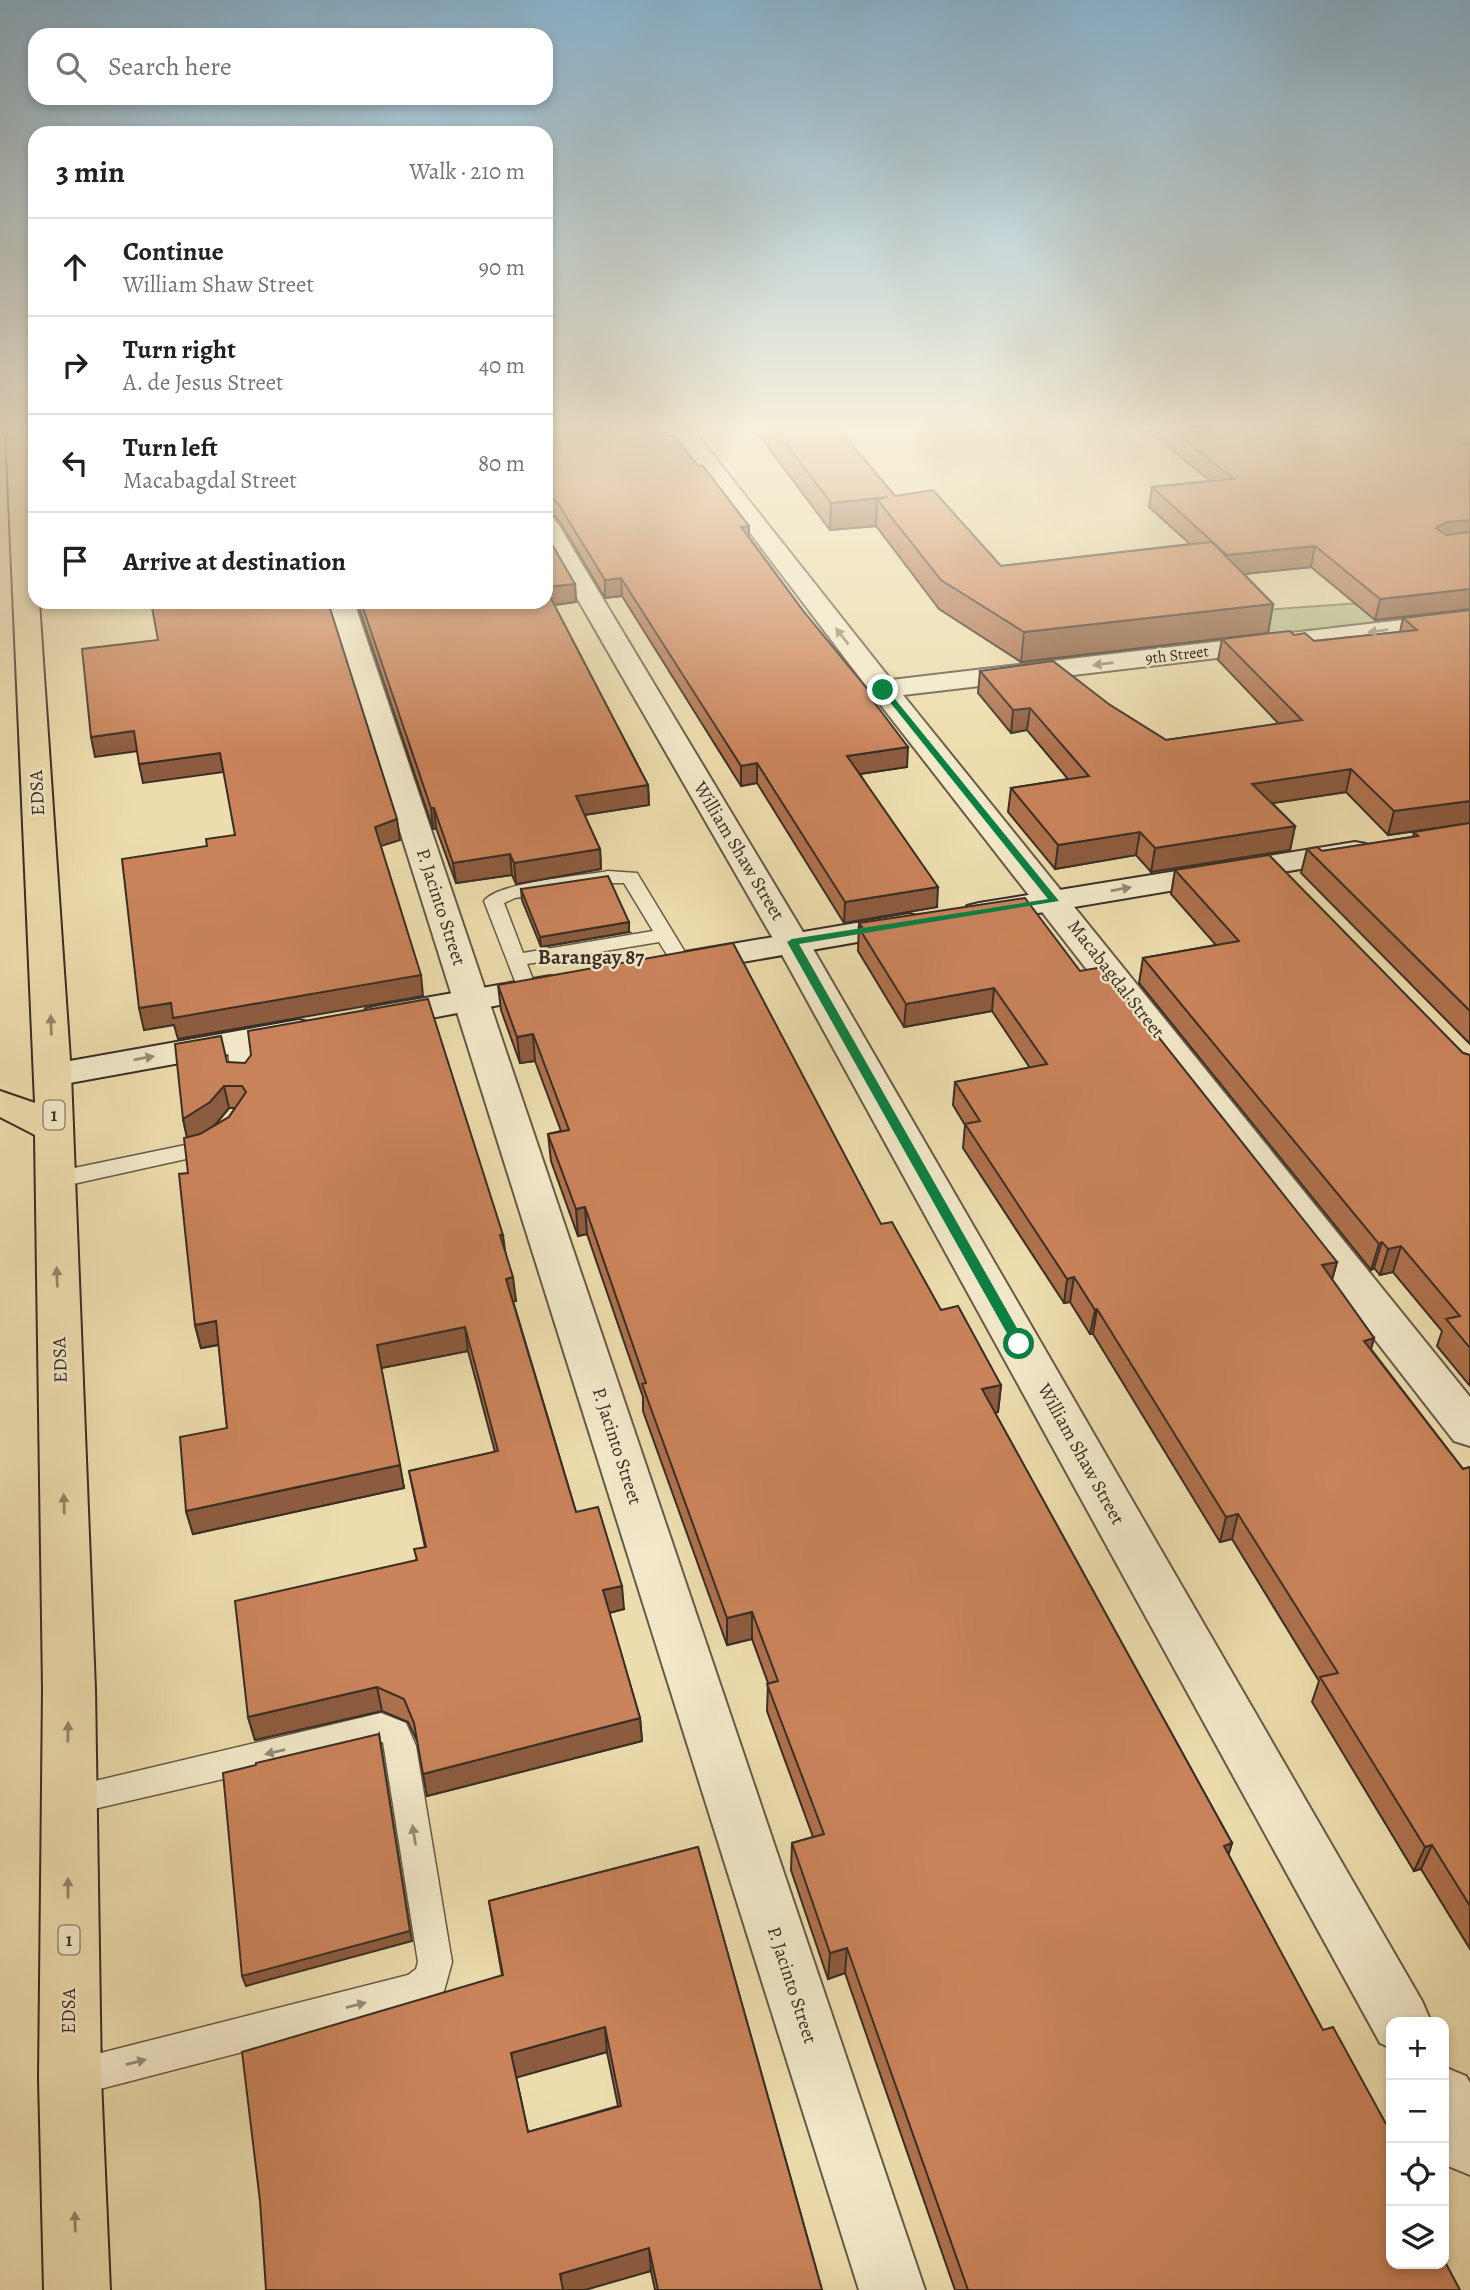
<!DOCTYPE html>
<meta charset="utf-8">
<style>
body{margin:0;font-family:Alegreya,serif;background:#f6f6f6;color:#202124}
.controls{position:absolute;right:21px;bottom:21px;display:grid;overflow:hidden;border-radius:14px;box-shadow:0 4px 10px #0003}
.controls button{width:63px;height:63px;display:grid;place-items:center;padding:0;border:0;border-bottom:2px solid #e0e0e0;background:#fff;color:#202124;font:35px sans-serif}
.stop{position:absolute;width:21px;height:21px;margin:-16px;border:5px solid #0b8043;border-radius:50%;background:#fff}
.stop.end{background:#0b8043;border-color:#fff;box-shadow:0 2px 7px #0008}
.list{margin:0;padding:0;list-style:none}
h2{display:flex;justify-content:space-between;align-items:center;height:91px;margin:0;padding:0 28px;font-size:30px}
h2 small{font-size:23px;font-weight:400;color:#757577}
.list li{display:grid;grid-template-columns:46px 1fr auto;gap:21px;align-items:center;box-sizing:border-box;height:98px;padding:0 28px;border-top:2px solid #e0e0e0}
.list b{display:block;font-size:26px;white-space:nowrap}
.list p{margin:0;font-size:23px;white-space:nowrap;color:#757577}
.list em{font-size:23px;font-style:normal;color:#757577}
.icon{flex:none;width:38px;height:38px;fill:none;stroke:currentColor;stroke-width:2;stroke-linecap:round;stroke-linejoin:round}
.map{position:relative;flex:none;width:1470px;height:2290px;overflow:hidden}
.search{position:absolute;background:#fff;box-shadow:0 4px 10px #0003;left:28px;top:28px;width:525px;height:77px;display:flex;align-items:center;gap:18px;box-sizing:border-box;padding:0 24px;border-radius:21px;color:#757577;font-size:26px}
.panel{position:absolute;background:#fff;box-shadow:0 4px 10px #0003;left:28px;top:126px;width:525px;height:483px;border-radius:21px}
.map>svg:first-child{display:block}
.green{fill:#b7c18b;stroke:#787858;stroke-width:2}
.lines{fill:none;stroke-linecap:round;stroke-linejoin:round}
.lane-casing{stroke:#665a48;stroke-width:3}
.street-casing{stroke:#665a48;stroke-width:4}
.secondary-casing{stroke:#392e26;stroke-width:4}
.highway-casing{stroke:#392e26;stroke-width:4}
.lane{fill:#f3e9ca;fill-rule:evenodd}
.street{fill:#f3e9ca;fill-rule:evenodd}
.secondary{fill:#f3e9ca;fill-rule:evenodd}
.highway{fill:#edddae;fill-rule:evenodd}
.wall{fill:#ae714d;stroke:#392e26;stroke-width:2;fill-rule:evenodd}
.shaded-wall{fill:#8d5c3f;stroke:#392e26;stroke-width:2}
.building{fill:#ca835a;stroke:#392e26;stroke-width:2;fill-rule:evenodd}
.oneway{fill:#968c78}
.oneway2{fill:#93866a}
.route{fill:#0b8043}
.labels{text-anchor:middle;dominant-baseline:central;stroke-width:5;stroke-linejoin:round;paint-order:stroke}
.far-street-label{font-size:16px;fill:#392e26;stroke:#f3e9ca}
.shield{fill:#f3e9ca;stroke:#716657;stroke-width:2}
.shield-label{font-size:18px;font-weight:bold;fill:#392e26}
.street-label{font-size:19px;fill:#392e26;stroke:#f3e9ca}
.neighbourhood-label{font-size:21px;font-weight:bold;fill:#392e26;stroke:#f3e9ca}
</style>
<div class="map">
<svg width="1470" height="2290" viewBox="0 0 1470 2290">
<rect width="100%" height="100%" fill="#edddae"/>
<filter id="stains"><feTurbulence type="fractalNoise" baseFrequency=".00286" numOctaves="4"/><feColorMatrix values="0 0 0 0 .2 0 0 0 0 .09 0 0 0 0 .02 0 0 0 .5 -.17"/></filter>
<radialGradient id="worn" r=".72"><stop offset=".6" stop-color="#630" stop-opacity="0"/><stop offset="1" stop-color="#630" stop-opacity=".3"/></radialGradient>
<path class="green" d="M 1375,602 L 1394,610 L 1397,623 L 1273,639 L 1247,611 Z"/>
<g class="lines">
<defs>
<path id="lane" d="M 608,871 L 637,873 L 691,962 L 688,966 L 674,966 L 659,942 L 527,964 L 537,990 L 534,994 L 520,994 L 484,901 C 498,882 582,876 608,871 ZM 608,883 L 624,883 L 653,931 L 523,953 L 504,903 L 515,898 Z
M 238,1036 L 246,1037 L 249,1042 L 253,1078 L 250,1083 L 234,1083 L 231,1078 L 227,1042 L 230,1037 Z
M 214,1134 L 222,1136 L 225,1141 L 222,1146 L 204,1155 L 55,1188 L 47,1185 L 43,1180 L 47,1175 L 55,1172 L 190,1144 Z
M 381,1713 L 406,1723 L 416,1746 L 452,1962 L 444,1991 L 416,2007 L 73,2096 L 60,2091 L 55,2078 L 60,2065 L 73,2060 L 408,1975 L 416,1969 L 418,1962 L 383,1742 L 68,1815 L 57,1810 L 52,1800 L 57,1790 Z"/>
<path id="street" d="M 673,431 L 694,431 L 891,680 L 1470,612 L 1470,628 L 903,695 L 1470,1397 L 1470,1446 L 1454,1441 L 873,695 Z
M 546,517 L 554,519 L 558,524 L 809,942 L 1422,2001 L 1431,2022 L 1391,2022 L 1391,2048 L 1380,2043 L 775,942 L 546,544 Z
M 328,602 L 354,602 L 925,2290 L 859,2290 Z
M 1444,2067 L 1466,2076 L 1470,2083 L 1470,2175 L 1448,2166 L 1444,2159 Z"/>
<path id="secondary" d="M 1355,842 L 1366,844 L 1371,851 L 1366,858 L 979,923 L 967,920 L 963,913 L 967,906 L 979,903 Z
M 909,914 L 921,917 L 926,924 L 921,931 L 685,972 L 673,969 L 668,962 L 673,955 L 685,952 Z
M 550,976 L 562,979 L 567,986 L 562,993 L 379,1028 L 366,1025 L 361,1017 L 366,1009 L 379,1006 Z
M 299,1020 L 312,1023 L 317,1031 L 312,1039 L 53,1086 L 40,1083 L 35,1075 L 40,1067 L 53,1064 Z"/>
<path id="highway" d="M 6,431 L 28,431 L 35,540 L 35,602 L 39,602 L 71,1075 L 95,1689 L 101,2079 L 110,2290 L 44,2290 L 39,2079 L 43,1689 L 35,1135 L 0,1117 L 0,1091 L 35,1103 Z"/>
</defs>
<use href="#lane" class="lane-casing"/>
<use href="#street" class="street-casing"/>
<use href="#secondary" class="secondary-casing"/>
<use href="#highway" class="highway-casing"/>
<use href="#lane" class="lane"/>
<use href="#street" class="street"/>
<use href="#secondary" class="secondary"/>
<use href="#highway" class="highway"/>
</g>
<path class="wall" d="M 546,431 L 669,436 L 698,466 L 749,526 L 749,537 L 804,612 L 874,702 L 907,767 L 860,774 L 937,907 L 844,923 L 757,783 L 741,786 L 622,596 L 605,598 L 560,522 L 555,516 L 546,515 Z
M 756,431 L 840,431 L 895,496 L 1001,566 L 1190,544 L 1149,507 L 1152,487 L 1210,481 L 1149,431 L 1443,431 L 1465,445 L 1470,446 L 1470,610 L 1375,620 L 1311,567 L 1244,574 L 1273,604 L 1268,633 L 1021,662 L 939,609 L 876,526 L 830,530 Z
M 1446,431 L 1470,431 L 1470,445 Z
M 575,584 L 576,602 L 554,605 L 648,785 L 649,805 L 584,815 L 600,849 L 601,869 L 516,884 L 512,875 L 456,883 L 436,828 L 433,829 L 357,602 L 546,602 Z
M 1470,610 L 1470,1044 L 1301,873 L 1307,849 L 1322,851 L 1413,837 L 1414,832 L 1460,825 L 1388,835 L 1346,792 L 1272,803 L 1295,826 L 1290,850 L 1151,872 L 1136,855 L 1055,869 L 1008,812 L 1011,788 L 1068,779 L 1027,730 L 1011,733 L 978,693 L 980,671 L 1110,705 L 1166,740 L 1279,724 L 1218,660 L 1222,639 L 1294,635 L 1314,641 L 1400,632 L 1403,618 Z
M 1175,870 L 1463,1053 L 1470,1055 L 1470,1386 L 1437,1346 L 1442,1331 L 1393,1272 L 1380,1275 L 1374,1268 L 1371,1270 L 1139,983 L 1143,958 L 1216,945 L 1171,894 Z
M 521,889 L 629,932 L 541,947 L 522,900 Z
M 859,923 L 1080,971 L 1337,1262 L 1332,1280 L 1374,1338 L 1371,1349 L 1463,1469 L 1470,1467 L 1470,1949 L 1421,1869 L 1414,1871 L 1312,1702 L 1319,1681 L 1232,1539 L 1220,1542 L 1093,1334 L 1090,1334 L 1070,1302 L 1064,1303 L 963,1148 L 965,1125 L 953,1105 L 955,1082 L 1030,1068 L 992,1011 L 904,1027 L 858,951 Z
M 498,985 L 881,1224 L 941,1310 L 1001,1385 L 998,1412 L 995,1413 L 1232,1843 L 1228,1855 L 1391,2264 L 1460,2290 L 955,2290 L 845,1973 L 828,1979 L 791,1870 L 792,1843 L 813,1837 L 767,1711 L 768,1683 L 752,1639 L 727,1645 L 643,1411 L 643,1397 L 587,1234 L 578,1236 L 551,1161 L 548,1134 L 561,1131 L 535,1061 L 520,1063 L 501,1010 Z
M 227,1062 L 503,1235 L 505,1250 L 516,1301 L 513,1301 L 576,1512 L 624,1609 L 609,1613 L 640,1718 L 642,1741 L 427,1796 L 418,1743 L 408,1722 L 382,1711 L 255,1740 L 248,1717 L 416,1560 L 425,1547 L 409,1471 L 495,1452 L 468,1351 L 381,1368 L 404,1488 L 193,1534 L 186,1511 L 227,1428 L 219,1345 L 201,1348 L 195,1325 L 187,1137 L 183,1119 ZM 229,1108 L 235,1108 L 229,1117 L 215,1125 Z
M 698,1847 L 822,2290 L 655,2290 L 651,2271 L 266,2290 L 502,1975 L 489,1901 ZM 607,2052 L 618,2106 L 528,2132 L 516,2077 Z"/>
<path class="shaded-wall" d="M 888,497 L 877,499 L 876,526 L 830,530 L 831,503 Z
M 1470,520 L 1470,539 L 1432,548 L 1436,528 L 1446,522 Z
M 749,526 L 749,543 L 741,527 Z
M 1315,546 L 1311,567 L 1224,576 L 1227,555 Z
M 621,578 L 622,596 L 605,598 L 605,580 Z
M 575,584 L 576,602 L 547,606 L 546,587 Z
M 1470,589 L 1470,609 L 1375,620 L 1380,599 Z
M 1273,604 L 1268,633 L 1021,662 L 1024,632 Z
M 1030,708 L 1027,730 L 1011,733 L 1013,710 Z
M 134,731 L 139,751 L 95,757 L 91,737 Z
M 908,747 L 907,767 L 846,776 L 847,756 Z
M 220,753 L 224,772 L 143,783 L 139,764 Z
M 757,763 L 757,783 L 741,786 L 741,766 Z
M 1351,769 L 1346,792 L 1247,807 L 1252,784 Z
M 648,785 L 649,805 L 577,816 L 576,796 Z
M 1470,801 L 1470,823 L 1388,835 L 1394,811 Z
M 431,808 L 434,808 L 436,828 L 433,829 Z
M 397,819 L 400,840 L 378,847 L 375,827 Z
M 1295,826 L 1290,850 L 1151,872 L 1155,848 Z
M 1140,832 L 1136,855 L 1055,869 L 1058,845 Z
M 600,849 L 601,869 L 516,884 L 514,863 Z
M 510,854 L 512,875 L 456,883 L 453,863 Z
M 938,887 L 937,907 L 844,923 L 845,902 Z
M 629,922 L 629,932 L 541,947 L 540,937 Z
M 421,975 L 423,996 L 178,1039 L 174,1025 L 144,1030 L 139,1008 L 171,1003 Z
M 994,988 L 992,1011 L 904,1027 L 906,1004 Z
M 533,1034 L 535,1061 L 520,1063 L 517,1037 Z
M 224,1086 L 229,1108 L 215,1125 L 188,1142 L 183,1119 Z
M 585,1207 L 587,1234 L 578,1236 L 576,1209 Z
M 1382,1242 L 1374,1268 L 1371,1270 L 1379,1244 Z
M 1401,1246 L 1393,1272 L 1380,1275 L 1388,1249 Z
M 1337,1262 L 1330,1286 L 1322,1265 Z
M 513,1277 L 516,1301 L 509,1302 L 506,1279 Z
M 1074,1277 L 1070,1302 L 1064,1303 L 1067,1279 Z
M 1097,1309 L 1093,1334 L 1090,1334 L 1095,1310 Z
M 216,1321 L 222,1344 L 201,1348 L 195,1325 Z
M 465,1327 L 468,1351 L 381,1368 L 377,1345 Z
M 1374,1338 L 1367,1363 L 1364,1341 Z
M 1001,1385 L 998,1412 L 978,1417 L 982,1389 Z
M 400,1465 L 404,1488 L 193,1534 L 186,1511 Z
M 1238,1514 L 1232,1539 L 1220,1542 L 1226,1517 Z
M 622,1586 L 624,1609 L 605,1614 L 603,1590 Z
M 752,1612 L 752,1639 L 727,1645 L 727,1618 Z
M 377,1687 L 382,1711 L 255,1740 L 248,1717 Z
M 640,1718 L 642,1741 L 427,1796 L 423,1774 Z
M 379,1734 L 412,1941 L 246,1986 L 242,1976 Z
M 1232,1843 L 1224,1870 L 1224,1846 Z
M 1432,1845 L 1421,1869 L 1414,1871 L 1425,1847 Z
M 847,1948 L 845,1973 L 828,1979 L 830,1953 Z
M 605,2027 L 607,2052 L 515,2078 L 511,2053 Z
M 649,2248 L 651,2271 L 585,2290 L 562,2290 L 560,2274 Z"/>
<path class="building" d="M 546,431 L 665,431 L 669,436 L 673,436 L 698,466 L 703,466 L 749,526 L 741,527 L 804,612 L 875,698 L 871,698 L 908,747 L 847,756 L 938,887 L 845,902 L 757,763 L 741,766 L 621,578 L 605,580 L 559,505 L 554,499 L 546,498 Z
M 776,431 L 840,431 L 895,496 L 933,490 L 1001,566 L 1212,542 L 1273,604 L 1024,632 L 941,580 L 877,499 L 888,497 L 831,503 Z
M 1174,431 L 1443,431 L 1465,445 L 1470,446 L 1470,520 L 1446,522 L 1436,528 L 1446,535 L 1470,532 L 1470,589 L 1380,599 L 1315,546 L 1227,555 L 1152,487 L 1234,479 Z
M 546,534 L 575,584 L 546,587 Z
M 546,589 L 648,785 L 576,796 L 600,849 L 514,863 L 510,854 L 453,863 L 434,808 L 431,808 L 361,602 L 546,602 Z
M 151,602 L 328,602 L 397,819 L 375,827 L 421,975 L 173,1018 L 171,1003 L 139,1008 L 122,859 L 207,846 L 206,839 L 235,835 L 220,753 L 139,764 L 134,731 L 91,737 L 82,649 L 158,640 Z
M 1470,610 L 1470,801 L 1394,811 L 1351,769 L 1252,784 L 1295,826 L 1155,848 L 1140,832 L 1058,845 L 1011,788 L 1089,776 L 1030,708 L 1013,710 L 980,671 L 1053,661 L 1110,705 L 1166,740 L 1302,720 L 1222,639 L 1290,631 L 1294,635 L 1305,633 L 1314,641 L 1417,630 L 1403,618 Z
M 1470,823 L 1470,1011 L 1307,849 L 1317,847 L 1322,851 L 1418,836 L 1414,832 Z
M 1269,855 L 1463,1053 L 1470,1055 L 1470,1348 L 1446,1319 L 1460,1316 L 1401,1246 L 1388,1249 L 1382,1242 L 1379,1244 L 1143,958 L 1239,941 L 1175,870 Z
M 608,876 L 629,922 L 540,937 L 521,889 Z
M 1025,898 L 1080,971 L 1103,967 L 1337,1262 L 1322,1265 L 1374,1338 L 1364,1341 L 1463,1469 L 1470,1467 L 1470,1906 L 1432,1845 L 1425,1847 L 1320,1677 L 1338,1673 L 1238,1514 L 1226,1517 L 1097,1309 L 1095,1310 L 1074,1277 L 1067,1279 L 965,1124 L 980,1121 L 955,1082 L 1047,1064 L 994,988 L 906,1004 L 859,928 L 862,927 L 859,923 Z
M 733,943 L 881,1224 L 892,1222 L 941,1310 L 958,1306 L 1001,1385 L 982,1389 L 1232,1843 L 1224,1846 L 1323,2030 L 1333,2027 L 1391,2133 L 1391,2264 L 1444,2264 L 1444,2260 L 1460,2290 L 968,2290 L 847,1948 L 830,1953 L 792,1843 L 824,1834 L 767,1684 L 778,1681 L 752,1612 L 727,1618 L 642,1384 L 646,1383 L 585,1207 L 576,1209 L 548,1134 L 569,1130 L 533,1034 L 517,1037 L 498,985 Z
M 428,999 L 503,1235 L 500,1235 L 513,1277 L 506,1279 L 576,1512 L 598,1507 L 622,1586 L 603,1590 L 640,1718 L 423,1774 L 414,1723 L 404,1699 L 377,1687 L 248,1717 L 235,1601 L 417,1560 L 414,1549 L 426,1547 L 409,1471 L 498,1451 L 465,1327 L 377,1345 L 400,1465 L 186,1511 L 180,1437 L 227,1428 L 216,1321 L 195,1325 L 179,1174 L 188,1173 L 184,1138 L 200,1134 L 229,1117 L 246,1092 L 242,1086 L 224,1086 L 210,1102 L 183,1119 L 175,1044 L 221,1036 L 227,1062 L 245,1063 L 251,1055 L 248,1031 Z
M 379,1734 L 410,1931 L 242,1976 L 223,1773 L 256,1765 L 256,1763 Z
M 698,1847 L 822,2290 L 658,2290 L 649,2248 L 560,2274 L 563,2290 L 266,2290 L 260,2201 L 242,2052 L 503,1975 L 489,1901 ZM 605,2027 L 621,2106 L 528,2132 L 511,2053 Z"/>
<defs><path id="oneway-solid" d="M-6-.8H1V-3.2L6.5 0L1 3.2V.8H-6Z" transform="scale(1.75)"/></defs>
<g class="oneway">
<use href="#oneway-solid" transform="translate(1378 631) rotate(173)"/>
<use href="#oneway-solid" transform="translate(842 636) rotate(-128)"/>
<use href="#oneway-solid" transform="translate(1103 664) rotate(173)"/>
<use href="#oneway-solid" transform="translate(1121 889) rotate(-10)"/>
<use href="#oneway-solid" transform="translate(144 1058) rotate(-10)"/>
<use href="#oneway-solid" transform="translate(275 1752) rotate(167)"/>
<use href="#oneway-solid" transform="translate(414 1835) rotate(-99)"/>
<use href="#oneway-solid" transform="translate(356 2005) rotate(-14)"/>
<use href="#oneway-solid" transform="translate(136 2062) rotate(-14)"/>
</g>
<g class="oneway2">
<use href="#oneway-solid" transform="translate(51 1025) rotate(-92)"/>
<use href="#oneway-solid" transform="translate(57 1277) rotate(-92)"/>
<use href="#oneway-solid" transform="translate(64 1504) rotate(-92)"/>
<use href="#oneway-solid" transform="translate(68 1732) rotate(-89)"/>
<use href="#oneway-solid" transform="translate(68 1888) rotate(-90)"/>
<use href="#oneway-solid" transform="translate(75 2222) rotate(-92)"/>
</g>
<linearGradient id="sky" x2="0" y2="1"><stop stop-color="#89b6d3"/><stop offset="0.57" stop-color="#f7f0db"/><stop offset="1" stop-color="#f7f0db" stop-opacity="0"/></linearGradient>
<rect width="1470" height="751" fill="url(#sky)"/>
<path class="route" d="M 881,688 L 886,688 L 1059,901 L 799,944 L 1026,1344 L 1019,1349 L 1013,1344 L 787,942 L 792,939 L 1048,899 L 881,691 Z"/>
<g class="labels">
<g class="far-street-label">
<text transform="translate(1177 655) rotate(-7)">9th Street</text>
</g>
<g class="shield">
<rect x="43.5" y="1100.5" width="21" height="29" rx="5"/>
<rect x="58.5" y="1925.5" width="21" height="29" rx="5"/>
</g>
<g class="shield-label">
<text x="54" y="1115">1</text>
<text x="69" y="1940">1</text>
</g>
<g class="street-label">
<text transform="translate(37 793) rotate(-93)">EDSA</text>
<text transform="translate(739 851) rotate(59)">William Shaw Street</text>
<text transform="translate(441 907) rotate(72)">P. Jacinto Street</text>
<text transform="translate(1116 979) rotate(52)">Macabagdal Street</text>
<text transform="translate(60 1360) rotate(-92)">EDSA</text>
<text transform="translate(617 1446) rotate(72)">P. Jacinto Street</text>
<text transform="translate(1081 1454) rotate(61)">William Shaw Street</text>
<text transform="translate(792 1985) rotate(72)">P. Jacinto Street</text>
<text transform="translate(69 2011) rotate(-90)">EDSA</text>
</g>
<g class="neighbourhood-label">
<text x="591" y="957">Barangay 87</text>
</g>
</g>
<rect width="100%" height="100%" filter="url(#stains)"/>
<rect width="100%" height="100%" fill="url(#worn)"/>
</svg>
<div class="controls">
<button>+</button>
<button>−</button>
<button><svg class="icon" aria-label="locate" viewBox="0 0 24 24"><circle cx="12" cy="12" r="6"/><path d="M12 2v4M12 18v4M2 12h4M18 12h4"/></svg></button>
<button><svg class="icon" aria-label="layers" viewBox="0 0 24 24"><path d="M12 4l9 5-9 5-9-5zM3 14l9 5 9-5"/></svg></button>
</div>
<div class="stop" style="left:1019px;top:1344px"></div>
<div class="stop end" style="left:883px;top:690px"></div>
<div class="search"><svg class="icon" aria-label="search" viewBox="0 0 24 24"><circle cx="10" cy="10" r="6"/><path d="M15 15l6 6"/></svg>Search here</div>
<section class="panel">
<h2>3 min<small>Walk · 210 m</small></h2>
<ul class="list">
<li><svg class="icon" aria-label="ahead" viewBox="0 0 24 24"><path d="M12 20V5M6 11l6-6 6 6"/></svg><div><b>Continue</b><p>William Shaw Street</p></div><em>90 m</em></li>
<li><svg class="icon" aria-label="right" viewBox="0 0 24 24"><path d="M7 20v-9h11M14 6l5 5-5 5"/></svg><div><b>Turn right</b><p>A. de Jesus Street</p></div><em>40 m</em></li>
<li><svg class="icon" aria-label="left" viewBox="0 0 24 24"><path d="M17 20v-9H6M10 6l-5 5 5 5"/></svg><div><b>Turn left</b><p>Macabagdal Street</p></div><em>80 m</em></li>
<li><svg class="icon" aria-label="arrive" viewBox="0 0 24 24"><path d="M6 21V4h12l-3 4 3 4H6"/></svg><div><b>Arrive at destination</b></div></li>
</ul>
</section>
</div>
